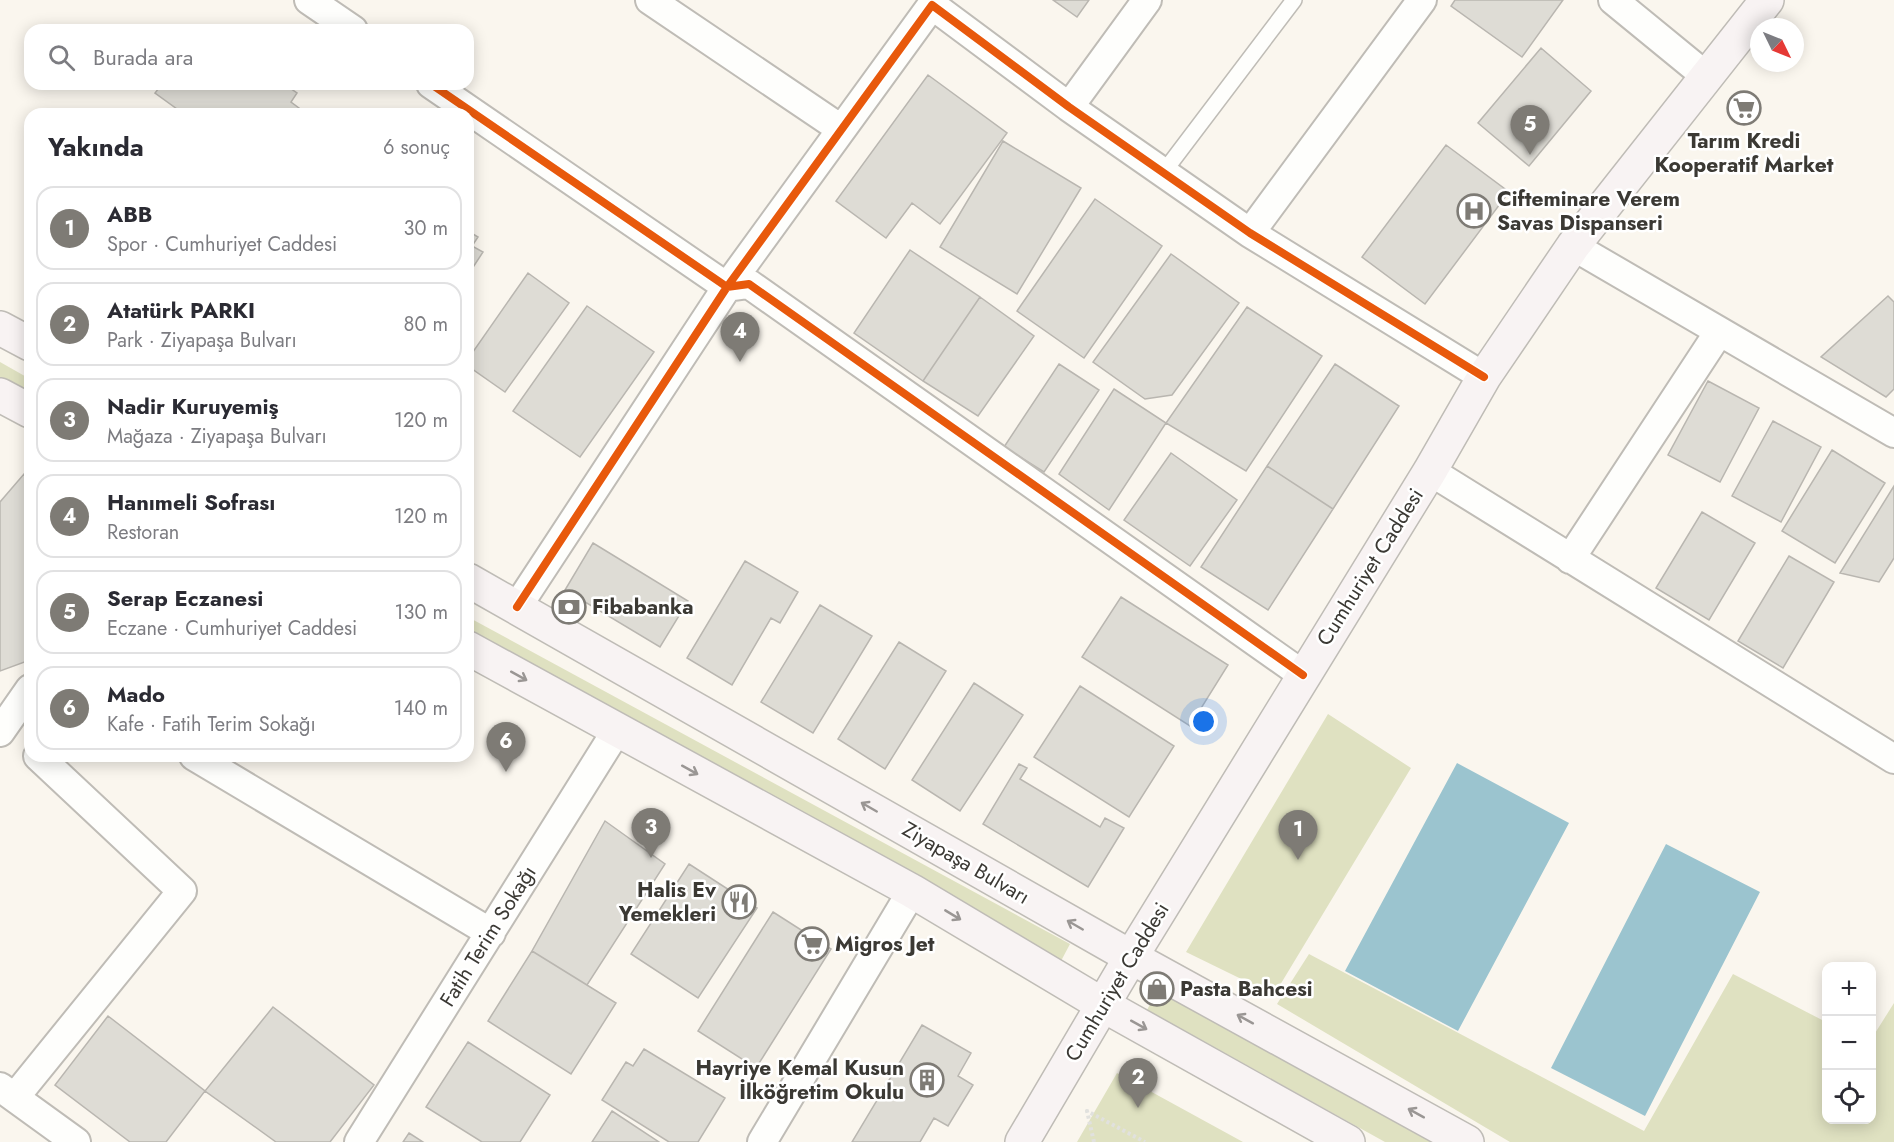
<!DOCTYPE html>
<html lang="tr">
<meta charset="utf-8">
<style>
body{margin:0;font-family:Jost,sans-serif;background:#f7f7f7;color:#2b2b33}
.controls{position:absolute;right:18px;bottom:18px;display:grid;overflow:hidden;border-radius:12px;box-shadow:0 3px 15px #0003}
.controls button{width:54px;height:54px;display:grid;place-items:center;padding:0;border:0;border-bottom:2px solid #e1e1e2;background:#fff;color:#2b2b33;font:30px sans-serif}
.compass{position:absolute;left:1750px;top:18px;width:54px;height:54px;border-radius:50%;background:#fff;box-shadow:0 3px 15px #0003;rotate:133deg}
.you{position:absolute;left:1204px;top:722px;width:21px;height:21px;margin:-15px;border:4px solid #fff;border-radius:50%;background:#1a73e8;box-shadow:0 0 0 9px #1a73e833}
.badge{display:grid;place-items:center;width:39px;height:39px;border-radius:50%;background:#7e7b75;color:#fff;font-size:20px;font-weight:700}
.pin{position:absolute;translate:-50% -50px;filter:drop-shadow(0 2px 3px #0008)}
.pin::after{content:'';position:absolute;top:32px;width:21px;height:18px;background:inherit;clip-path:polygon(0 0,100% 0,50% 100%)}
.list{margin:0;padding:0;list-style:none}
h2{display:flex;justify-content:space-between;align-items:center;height:78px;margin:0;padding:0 24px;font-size:26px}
h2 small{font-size:20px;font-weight:400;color:#7c7c81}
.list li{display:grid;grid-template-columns:39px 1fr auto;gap:18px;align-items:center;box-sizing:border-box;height:84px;margin:0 12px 12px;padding:0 12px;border:2px solid #e1e1e2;border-radius:18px}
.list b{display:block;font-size:22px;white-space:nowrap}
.list p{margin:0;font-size:20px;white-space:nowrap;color:#7c7c81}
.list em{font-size:20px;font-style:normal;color:#7c7c81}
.icon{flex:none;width:33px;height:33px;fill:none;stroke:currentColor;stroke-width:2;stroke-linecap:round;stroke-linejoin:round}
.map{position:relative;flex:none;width:1894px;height:1142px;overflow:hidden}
.search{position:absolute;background:#fff;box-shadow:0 3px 15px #0003;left:24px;top:24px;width:450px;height:66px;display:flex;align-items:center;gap:15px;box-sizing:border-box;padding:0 21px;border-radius:18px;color:#7c7c81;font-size:22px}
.panel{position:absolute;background:#fff;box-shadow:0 3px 15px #0003;left:24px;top:108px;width:450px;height:654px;border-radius:18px}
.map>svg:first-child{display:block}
.green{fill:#dfe1c1}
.water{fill:#9bc4cf}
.building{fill:#dedcd5;stroke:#b9b6b0;stroke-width:1.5}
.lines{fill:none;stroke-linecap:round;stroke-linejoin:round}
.service-casing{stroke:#bfbcb6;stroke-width:18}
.minor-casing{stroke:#bfbcb6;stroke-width:32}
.secondary-casing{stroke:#bfbcb6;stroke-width:36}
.path{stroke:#e1e1de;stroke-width:4;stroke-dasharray:3 3;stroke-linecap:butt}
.service{stroke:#fefefc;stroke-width:15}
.minor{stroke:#fefefc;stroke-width:28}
.secondary{stroke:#f8f3f3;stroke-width:33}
.cycleway-casing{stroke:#fff;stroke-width:11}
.cycleway{stroke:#e8590c;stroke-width:8}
.oneway{stroke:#9a9694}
.labels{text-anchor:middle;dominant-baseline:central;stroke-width:5;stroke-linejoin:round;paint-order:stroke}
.poi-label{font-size:21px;font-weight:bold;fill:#3b3934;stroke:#fff;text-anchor:start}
.street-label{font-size:21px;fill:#3b3934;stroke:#fff}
</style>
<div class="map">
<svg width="1894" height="1142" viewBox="0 0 1894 1142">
<rect width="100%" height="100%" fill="#faf6ee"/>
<path class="green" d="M 0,362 L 30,379 L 30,403 L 0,387 Z
M 468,617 L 1070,944 L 1061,961 L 468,640 Z
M 1328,714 L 1411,768 L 1274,995 L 1186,952 Z
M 1309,954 L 1644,1131 L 1733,974 L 1826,1022 L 1826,1120 L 1872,1120 L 1872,1038 L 1894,1003 L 1894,1142 L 1510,1142 L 1277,1004 Z
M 1157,991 L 1431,1142 L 1385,1142 L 1147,1010 Z
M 1117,1073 L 1243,1142 L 1077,1142 Z"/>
<path class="water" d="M 1457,763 L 1569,823 L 1458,1031 L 1345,971 Z
M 1666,844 L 1760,892 L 1645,1116 L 1551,1068 Z"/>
<path class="building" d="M 1053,0 L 1089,0 L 1077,17 Z
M 1455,0 L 1563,0 L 1522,57 L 1451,6 Z
M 1541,48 L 1591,91 L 1529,166 L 1478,123 Z
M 928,75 L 1007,133 L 940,224 L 912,203 L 886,238 L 836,201 Z
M 162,84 L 284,84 L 297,93 L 291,102 L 307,114 L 184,114 L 155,93 Z
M 1003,141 L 1081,188 L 1017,294 L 940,247 Z
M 1446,145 L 1509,192 L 1425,304 L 1362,257 Z
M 1095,199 L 1162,246 L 1084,358 L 1017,311 Z
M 468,231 L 478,237 L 472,246 L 483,252 L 468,275 Z
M 910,250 L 980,297 L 923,381 L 854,333 Z
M 1171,254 L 1239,303 L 1172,395 L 1145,399 L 1093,362 Z
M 528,273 L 569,303 L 505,392 L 468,366 L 468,359 Z
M 1888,296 L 1894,302 L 1894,389 L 1886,397 L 1821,357 Z
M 980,297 L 1034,336 L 978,416 L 923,381 Z
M 587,306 L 654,352 L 580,457 L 513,411 Z
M 1247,307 L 1322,356 L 1246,471 L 1166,423 Z
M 1059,364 L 1099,390 L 1044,472 L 1004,447 Z
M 1335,364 L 1399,406 L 1333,509 L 1267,466 Z
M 1708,381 L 1759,408 L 1720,482 L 1668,455 Z
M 1114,389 L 1166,423 L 1109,510 L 1059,474 Z
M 1773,421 L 1821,447 L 1781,522 L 1732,496 Z
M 1832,450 L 1885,483 L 1835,563 L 1782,531 Z
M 1171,453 L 1237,500 L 1190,566 L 1124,520 Z
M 1267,466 L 1333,509 L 1268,610 L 1201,567 Z
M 24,474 L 30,479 L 30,660 L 0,671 L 0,502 Z
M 1894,486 L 1894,558 L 1879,582 L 1840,573 Z
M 1702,512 L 1755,543 L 1709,620 L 1656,588 Z
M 593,543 L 688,601 L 660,647 L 565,590 Z
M 1789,556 L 1834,582 L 1783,668 L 1738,641 Z
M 745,561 L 798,592 L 780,623 L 771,618 L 732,685 L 687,658 Z
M 1121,597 L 1228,665 L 1190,726 L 1082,657 Z
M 820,605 L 872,636 L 813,733 L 761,702 Z
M 899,642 L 946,671 L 885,769 L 838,739 Z
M 974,683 L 1023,715 L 960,811 L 912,780 Z
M 1080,686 L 1174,746 L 1129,817 L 1034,757 Z
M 1019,764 L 1027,768 L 1020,779 L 1100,827 L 1105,818 L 1124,828 L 1088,887 L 983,824 Z
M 605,821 L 665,864 L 587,985 L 532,951 Z
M 689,864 L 757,908 L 698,998 L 631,954 Z
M 773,912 L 831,949 L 756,1068 L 698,1031 Z
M 532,951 L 616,1003 L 571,1074 L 488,1021 Z
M 273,1007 L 374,1085 L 330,1142 L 276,1142 L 205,1091 Z
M 108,1016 L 205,1091 L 166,1142 L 130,1142 L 55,1085 Z
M 922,1025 L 971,1053 L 958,1076 L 973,1085 L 948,1126 L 934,1118 L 920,1142 L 852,1142 Z
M 468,1042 L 550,1095 L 520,1142 L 482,1142 L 426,1107 Z
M 644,1049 L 725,1098 L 698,1142 L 669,1142 L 602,1100 L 626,1062 L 633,1066 Z
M 612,1111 L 659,1142 L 592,1142 Z
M 409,1133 L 423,1142 L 403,1142 Z"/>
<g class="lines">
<defs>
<path id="service" d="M 1163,173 L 1294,0"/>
<path id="minor" d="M 309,0 L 353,30
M 650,0 L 841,129
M 1613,0 L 1707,77
M 431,84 L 727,287 L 749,284 L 1303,675
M 1069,107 L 1147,0
M 1250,233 L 1422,0
M 1573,246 L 1894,433
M 1430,471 L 1894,759
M 1570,559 L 1719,332
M 517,607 L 727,287 L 932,5 L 1069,107 L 1250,233 L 1484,377
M 0,732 L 30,689
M 194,756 L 491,933
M 0,1087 L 76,1142
M 15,1097 L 182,891 L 38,756
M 359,1142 L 617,730
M 762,1142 L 912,891"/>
<path id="secondary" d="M 0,328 L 30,344
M 0,395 L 30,411
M 468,580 L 1131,957 L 1467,1142
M 468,648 L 912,891 L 1103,1005 L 1348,1142
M 1022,1142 L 1131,957 L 1430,471 L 1484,377 L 1573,246 L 1767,0"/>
</defs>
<use href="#service" class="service-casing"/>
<use href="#minor" class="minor-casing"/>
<use href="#secondary" class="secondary-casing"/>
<path class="path" d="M 1094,1142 L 1087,1111 L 1145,1142"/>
<use href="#service" class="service"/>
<use href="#minor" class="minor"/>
<use href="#secondary" class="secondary"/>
<defs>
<path id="cycleway" d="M 431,84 L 727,287 L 749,284 L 1303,675
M 517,607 L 727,287 L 932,5 L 1069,107 L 1250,233 L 1484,377"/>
</defs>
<use href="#cycleway" class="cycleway-casing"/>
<use href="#cycleway" class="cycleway"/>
</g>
<defs><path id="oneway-shaft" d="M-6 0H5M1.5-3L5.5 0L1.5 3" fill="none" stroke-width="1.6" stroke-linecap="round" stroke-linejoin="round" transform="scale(1.5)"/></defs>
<g class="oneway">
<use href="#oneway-shaft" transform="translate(519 676) rotate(29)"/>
<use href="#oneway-shaft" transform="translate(690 770) rotate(29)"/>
<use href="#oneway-shaft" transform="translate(869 807) rotate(-150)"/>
<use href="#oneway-shaft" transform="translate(953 915) rotate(31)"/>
<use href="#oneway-shaft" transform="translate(1075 925) rotate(-150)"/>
<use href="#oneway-shaft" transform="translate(1245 1019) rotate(-151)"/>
<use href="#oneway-shaft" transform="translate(1139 1025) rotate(29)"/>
<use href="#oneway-shaft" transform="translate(1416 1113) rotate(-151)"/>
</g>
<defs>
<symbol id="supermarket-ring" viewBox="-11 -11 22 22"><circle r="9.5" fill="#fff" stroke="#7e7b75" stroke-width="1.5"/><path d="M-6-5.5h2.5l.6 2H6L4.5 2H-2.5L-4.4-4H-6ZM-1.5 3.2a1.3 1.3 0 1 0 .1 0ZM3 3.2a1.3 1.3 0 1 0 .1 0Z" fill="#7e7b75"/></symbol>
<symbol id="hospital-ring" viewBox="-11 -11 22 22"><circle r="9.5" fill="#fff" stroke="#7e7b75" stroke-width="1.5"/><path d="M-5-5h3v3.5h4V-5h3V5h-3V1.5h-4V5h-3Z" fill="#7e7b75"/></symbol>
<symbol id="bank-ring" viewBox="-11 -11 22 22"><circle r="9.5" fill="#fff" stroke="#7e7b75" stroke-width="1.5"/><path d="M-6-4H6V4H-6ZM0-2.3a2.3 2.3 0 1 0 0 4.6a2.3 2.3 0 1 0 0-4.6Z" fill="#7e7b75"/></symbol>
<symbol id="restaurant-ring" viewBox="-11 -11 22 22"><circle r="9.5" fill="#fff" stroke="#7e7b75" stroke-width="1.5"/><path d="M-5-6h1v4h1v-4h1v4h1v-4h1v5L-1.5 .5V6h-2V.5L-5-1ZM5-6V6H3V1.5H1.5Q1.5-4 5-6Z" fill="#7e7b75"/></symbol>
<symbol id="shop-ring" viewBox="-11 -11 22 22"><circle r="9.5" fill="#fff" stroke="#7e7b75" stroke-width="1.5"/><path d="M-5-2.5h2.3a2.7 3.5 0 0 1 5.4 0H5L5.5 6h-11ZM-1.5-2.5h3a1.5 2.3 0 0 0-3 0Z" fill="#7e7b75"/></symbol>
<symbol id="building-ring" viewBox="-11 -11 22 22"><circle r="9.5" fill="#fff" stroke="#7e7b75" stroke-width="1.5"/><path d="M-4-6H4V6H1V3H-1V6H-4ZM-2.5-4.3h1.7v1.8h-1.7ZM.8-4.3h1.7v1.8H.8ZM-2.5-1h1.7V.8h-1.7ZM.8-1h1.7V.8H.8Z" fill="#7e7b75"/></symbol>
</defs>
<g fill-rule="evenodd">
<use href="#supermarket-ring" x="1725" y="89" width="38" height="38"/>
<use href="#hospital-ring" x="1455" y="192" width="38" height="38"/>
<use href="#bank-ring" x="550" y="588" width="38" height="38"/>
<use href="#restaurant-ring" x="720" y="883" width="38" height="38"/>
<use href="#supermarket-ring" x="793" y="925" width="38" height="38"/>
<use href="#shop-ring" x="1138" y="970" width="38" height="38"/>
<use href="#building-ring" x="908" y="1061" width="38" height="38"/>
</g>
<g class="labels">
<g class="poi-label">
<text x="1744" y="141" text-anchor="middle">Tarım Kredi<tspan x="1744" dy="24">Kooperatif Market</tspan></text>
<text x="1497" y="199">Cifteminare Verem<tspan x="1497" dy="24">Savas Dispanseri</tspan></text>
<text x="592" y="607">Fibabanka</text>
<text x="716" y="890" text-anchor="end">Halis Ev<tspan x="716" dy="24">Yemekleri</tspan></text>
<text x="835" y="944">Migros Jet</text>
<text x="1180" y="989">Pasta Bahcesi</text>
<text x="904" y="1068" text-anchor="end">Hayriye Kemal Kusun<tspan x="904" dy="24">İlköğretim Okulu</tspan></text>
</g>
<g class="street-label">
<text transform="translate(1370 567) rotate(-58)">Cumhuriyet Caddesi</text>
<text transform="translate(966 863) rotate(30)">Ziyapaşa Bulvarı</text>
<text transform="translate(488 936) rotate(-58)">Fatih Terim Sokağı</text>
<text transform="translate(1117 982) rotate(-59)">Cumhuriyet Caddesi</text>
</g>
</g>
</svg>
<div class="controls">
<button>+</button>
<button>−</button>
<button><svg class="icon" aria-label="locate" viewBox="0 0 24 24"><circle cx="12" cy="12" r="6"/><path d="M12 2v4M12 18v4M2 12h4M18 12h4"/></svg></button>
</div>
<svg class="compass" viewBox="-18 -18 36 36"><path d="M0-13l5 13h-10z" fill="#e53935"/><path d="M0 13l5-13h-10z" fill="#7c7c81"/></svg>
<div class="you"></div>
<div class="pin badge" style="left:1298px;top:860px">1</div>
<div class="pin badge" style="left:1138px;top:1108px">2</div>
<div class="pin badge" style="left:651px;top:858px">3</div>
<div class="pin badge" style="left:740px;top:362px">4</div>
<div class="pin badge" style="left:1530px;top:155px">5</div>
<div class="pin badge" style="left:506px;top:772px">6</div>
<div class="search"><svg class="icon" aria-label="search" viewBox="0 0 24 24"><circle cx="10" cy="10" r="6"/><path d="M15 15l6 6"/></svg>Burada ara</div>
<section class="panel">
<h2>Yakında<small>6 sonuç</small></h2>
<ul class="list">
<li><span class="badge">1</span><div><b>ABB</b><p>Spor · Cumhuriyet Caddesi</p></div><em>30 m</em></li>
<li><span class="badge">2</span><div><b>Atatürk PARKI</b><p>Park · Ziyapaşa Bulvarı</p></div><em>80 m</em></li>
<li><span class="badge">3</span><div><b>Nadir Kuruyemiş</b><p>Mağaza · Ziyapaşa Bulvarı</p></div><em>120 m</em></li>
<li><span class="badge">4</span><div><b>Hanımeli Sofrası</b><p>Restoran</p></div><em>120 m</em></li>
<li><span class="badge">5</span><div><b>Serap Eczanesi</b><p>Eczane · Cumhuriyet Caddesi</p></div><em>130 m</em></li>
<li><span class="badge">6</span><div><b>Mado</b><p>Kafe · Fatih Terim Sokağı</p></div><em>140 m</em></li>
</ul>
</section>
</div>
